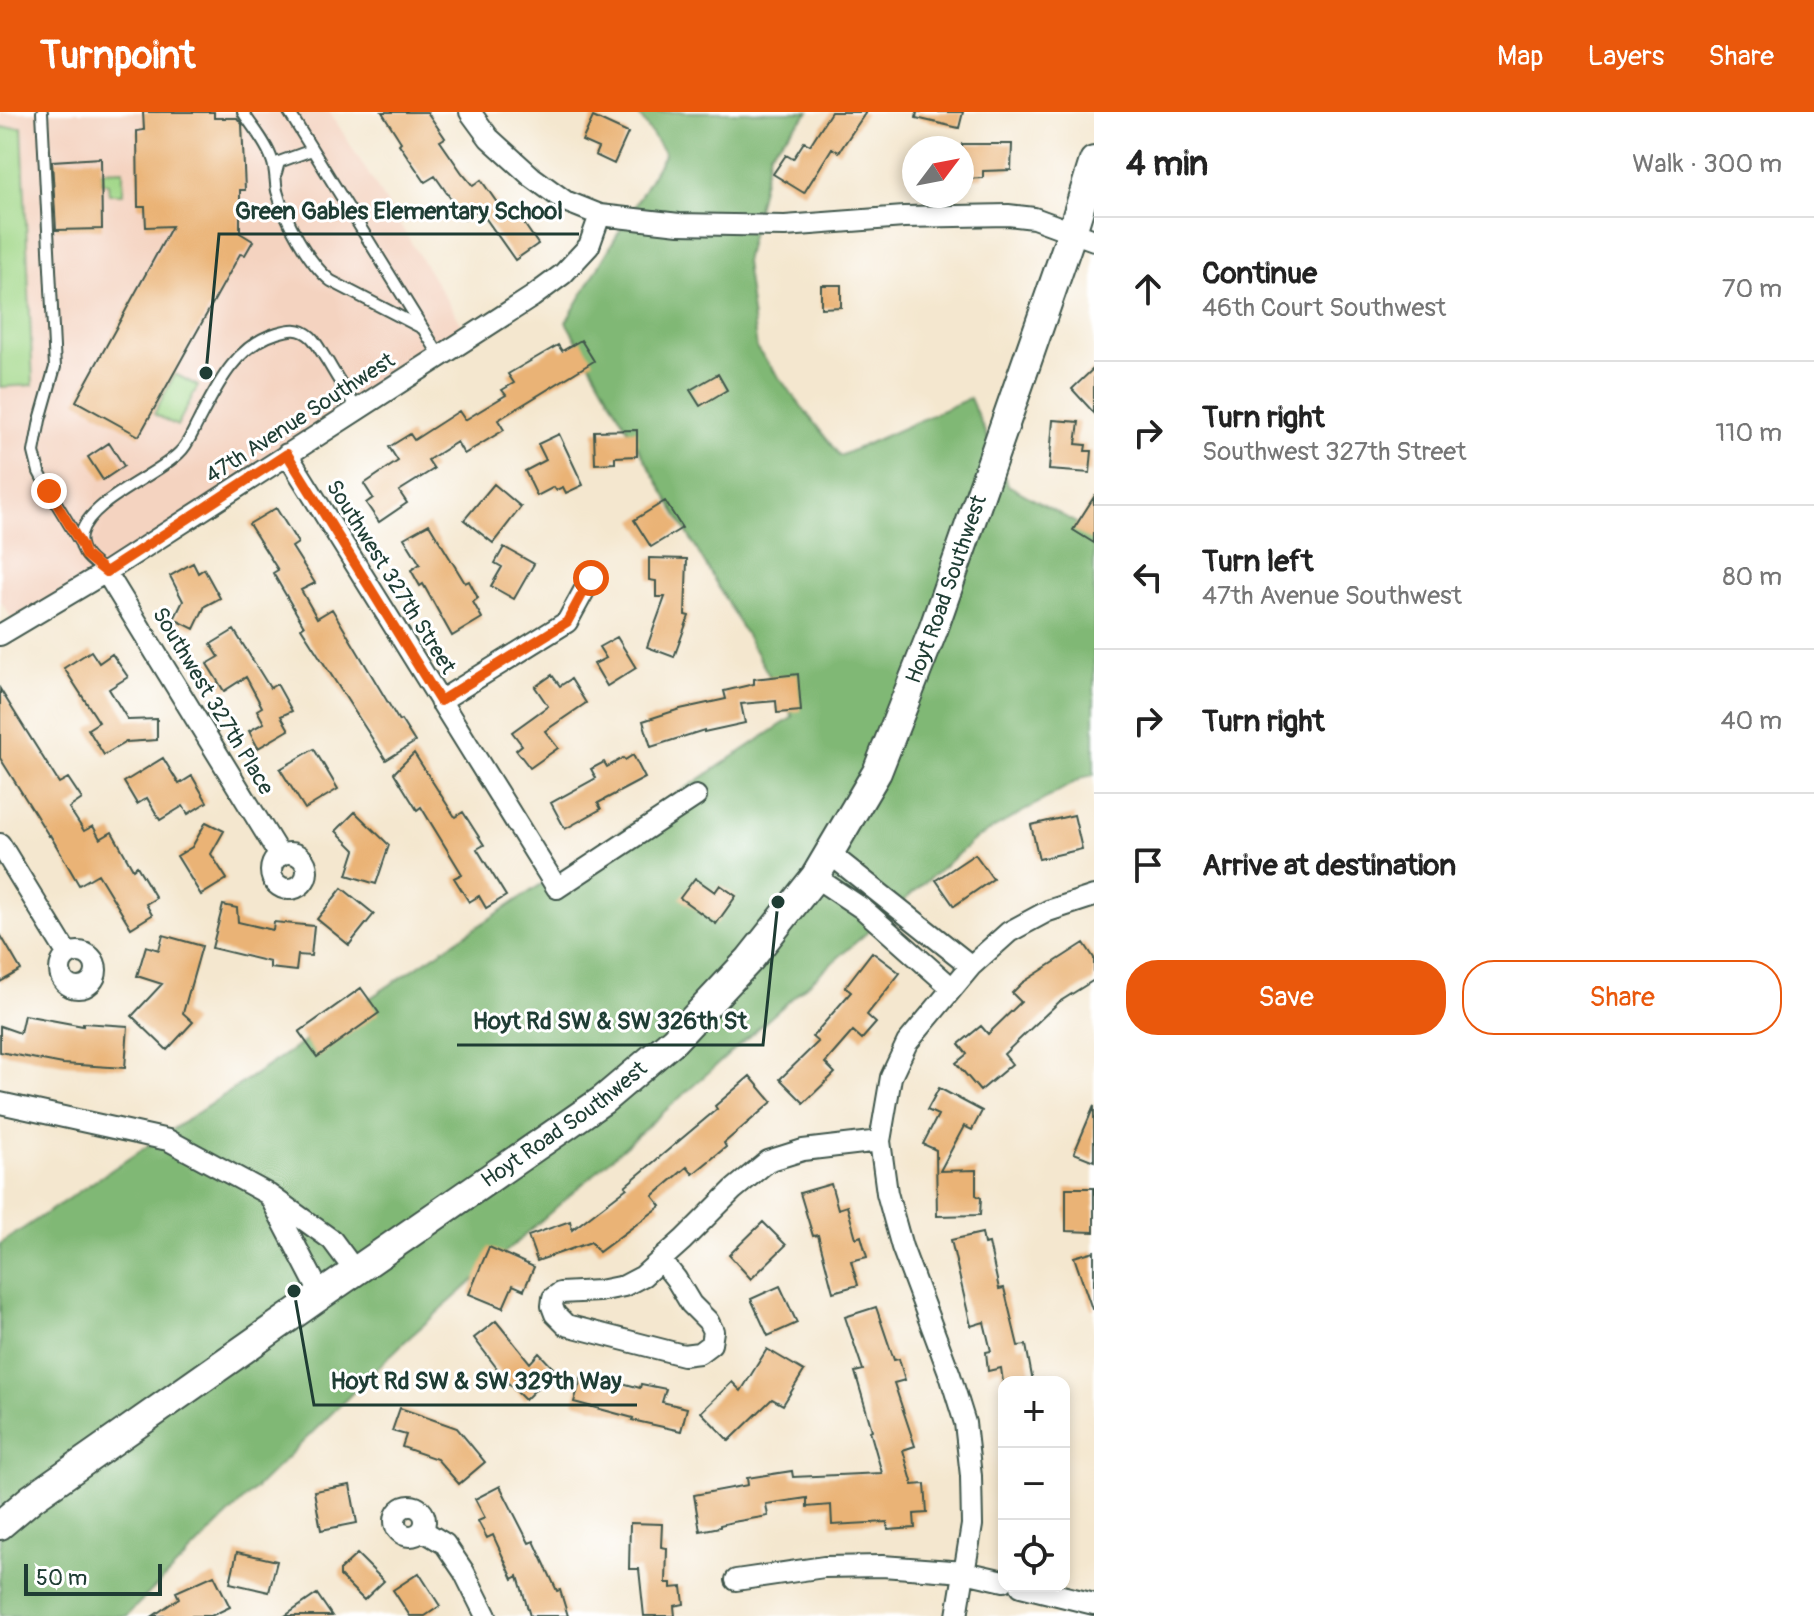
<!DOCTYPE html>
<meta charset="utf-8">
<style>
body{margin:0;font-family:Pangolin,sans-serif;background:#f6f6f6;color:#222}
.controls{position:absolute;right:24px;bottom:24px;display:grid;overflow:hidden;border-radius:16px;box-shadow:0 4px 12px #0003}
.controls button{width:72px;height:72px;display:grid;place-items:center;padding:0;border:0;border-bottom:2px solid #e0e0e0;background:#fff;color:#222;font:40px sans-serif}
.compass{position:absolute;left:902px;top:24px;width:72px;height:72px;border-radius:50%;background:#fff;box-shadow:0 4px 12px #0003;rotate:58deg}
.scale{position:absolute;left:24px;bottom:20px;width:138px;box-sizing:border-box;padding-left:8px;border:4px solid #1f3d34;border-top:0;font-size:22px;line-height:28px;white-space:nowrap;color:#1f3d34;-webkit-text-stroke:6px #fff;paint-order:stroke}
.stop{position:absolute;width:24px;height:24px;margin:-18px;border:6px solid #ea580c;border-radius:50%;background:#fff}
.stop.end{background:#ea580c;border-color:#fff;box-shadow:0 2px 8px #0008}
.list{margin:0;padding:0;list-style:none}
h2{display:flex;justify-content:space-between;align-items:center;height:104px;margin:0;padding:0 32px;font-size:34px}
h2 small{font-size:26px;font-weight:400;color:#767676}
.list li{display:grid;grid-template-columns:52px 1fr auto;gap:24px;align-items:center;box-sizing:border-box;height:144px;padding:0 32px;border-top:2px solid #e0e0e0}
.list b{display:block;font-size:30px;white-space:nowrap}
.list p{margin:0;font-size:26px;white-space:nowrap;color:#767676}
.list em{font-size:26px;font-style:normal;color:#767676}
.actions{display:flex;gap:16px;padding:24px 32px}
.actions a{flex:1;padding:18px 0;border:2px solid #ea580c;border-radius:32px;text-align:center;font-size:28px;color:#ea580c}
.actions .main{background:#ea580c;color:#fff}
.icon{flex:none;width:44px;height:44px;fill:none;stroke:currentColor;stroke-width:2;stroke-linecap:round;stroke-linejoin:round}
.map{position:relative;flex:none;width:1094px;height:1504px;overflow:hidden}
header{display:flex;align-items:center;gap:48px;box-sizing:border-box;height:112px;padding:0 40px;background:#ea580c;color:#fff}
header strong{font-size:38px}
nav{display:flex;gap:44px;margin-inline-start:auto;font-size:28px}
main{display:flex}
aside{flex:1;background:#fff}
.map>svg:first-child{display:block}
.built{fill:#f4d3c0}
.green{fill:#a1d788;stroke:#608a5e;stroke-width:2}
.forest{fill:#80b874;stroke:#507a54;stroke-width:2}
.building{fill:#eab376}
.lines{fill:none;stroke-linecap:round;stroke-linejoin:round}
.lane-casing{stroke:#3f564b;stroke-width:14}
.street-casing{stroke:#3f564b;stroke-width:24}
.secondary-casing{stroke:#3f564b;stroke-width:32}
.lane{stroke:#fff;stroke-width:10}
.street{stroke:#fff;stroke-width:20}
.secondary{stroke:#fff;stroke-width:28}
.route{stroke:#ea580c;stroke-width:10}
.labels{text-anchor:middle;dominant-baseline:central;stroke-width:6;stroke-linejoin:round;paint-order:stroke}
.street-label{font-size:22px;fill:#1f3d34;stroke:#fff}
.leader{fill:none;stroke:#1f3d34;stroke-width:3}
.callout-dot{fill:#1f3d34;stroke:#fff;stroke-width:3}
.callout-label{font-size:24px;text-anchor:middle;font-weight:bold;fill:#1f3d34;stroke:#fff;stroke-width:6;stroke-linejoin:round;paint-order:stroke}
</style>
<header>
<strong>Turnpoint</strong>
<nav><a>Map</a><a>Layers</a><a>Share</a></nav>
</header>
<main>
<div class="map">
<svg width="1094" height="1504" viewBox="0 0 1094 1504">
<rect width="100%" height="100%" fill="#fff"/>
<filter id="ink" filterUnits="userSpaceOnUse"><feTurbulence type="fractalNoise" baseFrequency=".0125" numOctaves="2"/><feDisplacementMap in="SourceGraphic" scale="16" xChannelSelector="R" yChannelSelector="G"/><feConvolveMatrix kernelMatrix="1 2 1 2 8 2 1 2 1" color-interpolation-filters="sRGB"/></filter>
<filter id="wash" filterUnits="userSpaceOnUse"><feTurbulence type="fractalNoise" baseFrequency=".006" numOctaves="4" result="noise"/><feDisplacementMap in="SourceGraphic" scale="32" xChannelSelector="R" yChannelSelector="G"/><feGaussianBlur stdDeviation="1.8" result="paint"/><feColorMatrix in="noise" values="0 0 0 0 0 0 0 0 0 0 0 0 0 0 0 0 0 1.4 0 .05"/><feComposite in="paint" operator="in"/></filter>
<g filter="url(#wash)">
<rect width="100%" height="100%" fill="#f4e7cf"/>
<path class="built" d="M 0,0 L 330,0 L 469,224 L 16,513 L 0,488 Z"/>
<path class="green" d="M 22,15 L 33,273 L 0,275 L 0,16 Z
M 123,58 L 123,82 L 109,82 L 108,71 L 102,71 L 101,59 Z
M 175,262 L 198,274 L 177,314 L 154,302 Z"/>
<path class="forest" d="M 637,0 L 809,0 L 770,40 L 745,150 L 757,237 L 840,344 L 970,286 L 1008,373 L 1094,421 L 1094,663 L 1084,665 L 975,727 L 825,857 L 402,1232 L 126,1504 L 0,1504 L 0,1132 L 793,605 L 566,210 L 665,42 Z"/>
<g id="blocks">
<path class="building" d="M 143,0 L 214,0 L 214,6 L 237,6 L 242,12 L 245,78 L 240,78 L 240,121 L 253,129 L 245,143 L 240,142 L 139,324 L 76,289 L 172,114 L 146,115 L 145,95 L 138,95 L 137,19 L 144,18 Z
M 382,0 L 427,0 L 445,26 L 440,29 L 462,61 L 473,74 L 481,68 L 505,102 L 514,97 L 538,132 L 515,148 L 479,97 L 465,107 L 435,64 L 425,70 L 399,32 L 401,30 Z
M 831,0 L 866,0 L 839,40 L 832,36 L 804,81 L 773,62 L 786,43 L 793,47 L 804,30 L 810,33 Z
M 917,0 L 963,0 L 959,16 L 916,6 Z
M 593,5 L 628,21 L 614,52 L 595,43 L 598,36 L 582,29 Z
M 962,32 L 1012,32 L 1011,58 L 983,59 L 983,66 L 962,67 Z
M 101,46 L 102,117 L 56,118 L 52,49 Z
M 821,173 L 841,173 L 841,195 L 821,196 Z
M 581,228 L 594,249 L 498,308 L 504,318 L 464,342 L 457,330 L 428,348 L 434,357 L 399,379 L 407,391 L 379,410 L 366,391 L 373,386 L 364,372 L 398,349 L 389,335 L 410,322 L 414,328 L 459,299 L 465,308 L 506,283 L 502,278 L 514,271 L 508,262 L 558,233 L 562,239 Z
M 1094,256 L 1094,301 L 1072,277 Z
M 718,262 L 727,278 L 700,294 L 690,278 Z
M 1053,308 L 1079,310 L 1076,332 L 1086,333 L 1085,339 L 1092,339 L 1090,361 L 1049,358 Z
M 637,318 L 637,344 L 615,345 L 615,351 L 595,352 L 594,319 Z
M 559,322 L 583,373 L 566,381 L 563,375 L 556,378 L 554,375 L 537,384 L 525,359 L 546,348 L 538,332 Z
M 109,331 L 124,354 L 103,368 L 88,345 Z
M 494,372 L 521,395 L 493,431 L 464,408 Z
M 1094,385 L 1094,431 L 1073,418 Z
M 665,389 L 682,416 L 651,435 L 634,408 Z
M 276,396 L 298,431 L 292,435 L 315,471 L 301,478 L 317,506 L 332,497 L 399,609 L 401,608 L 415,630 L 386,648 L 301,516 L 304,514 L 273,461 L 278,458 L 249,412 Z
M 429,412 L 465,471 L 469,469 L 478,486 L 473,490 L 482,506 L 452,524 L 423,472 L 420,474 L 411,458 L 420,452 L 404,426 Z
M 504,435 L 534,452 L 514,487 L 491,474 L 502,455 L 495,451 Z
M 649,446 L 687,447 L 685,503 L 689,504 L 674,545 L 647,535 L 665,485 L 656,485 L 656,469 L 649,468 Z
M 193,451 L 198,461 L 204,457 L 220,486 L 205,494 L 194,517 L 174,507 L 183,489 L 170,464 Z
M 234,518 L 270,576 L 277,572 L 292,599 L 281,604 L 289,618 L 258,636 L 249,619 L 264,611 L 257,598 L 262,595 L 246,565 L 224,579 L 207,552 L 219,545 L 211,532 Z
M 617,525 L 636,556 L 607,574 L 594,552 L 606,546 L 599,535 Z
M 91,539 L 99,551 L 112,542 L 128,565 L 109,577 L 128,608 L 157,607 L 157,628 L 126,630 L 104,643 L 88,617 L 99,610 L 64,556 Z
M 798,562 L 801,599 L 777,601 L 776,589 L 741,592 L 745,611 L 704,620 L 704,618 L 651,635 L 643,609 L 680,597 L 726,587 L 724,579 L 754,572 L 754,567 Z
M 552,563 L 560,574 L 571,567 L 586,591 L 545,619 L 558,636 L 530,656 L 516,638 L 522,633 L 512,620 L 548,594 L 535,575 Z
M 0,577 L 59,671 L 68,666 L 82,687 L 69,696 L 84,719 L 93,714 L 100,727 L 112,720 L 133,757 L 137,754 L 156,786 L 146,792 L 152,803 L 131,816 L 98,762 L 79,773 L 50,723 L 49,724 L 0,646 Z
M 314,637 L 338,677 L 305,697 L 280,657 Z
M 414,641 L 455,705 L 463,700 L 484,733 L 477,737 L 506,784 L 486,796 L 479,784 L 469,790 L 454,766 L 462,762 L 421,695 L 417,698 L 394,661 Z
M 633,643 L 645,666 L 598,691 L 601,697 L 565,717 L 551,691 L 596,666 L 591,657 L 604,650 L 607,655 L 623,646 L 625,648 Z
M 163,646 L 179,672 L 192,664 L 207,690 L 188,702 L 183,694 L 160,708 L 147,686 L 137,692 L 124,670 Z
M 355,700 L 389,733 L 376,772 L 347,763 L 355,738 L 336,719 Z
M 1074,703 L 1082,737 L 1039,747 L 1031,713 Z
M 206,710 L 224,719 L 211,742 L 227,767 L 201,783 L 177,744 L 192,735 Z
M 975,742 L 993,767 L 954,794 L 936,768 Z
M 695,766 L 715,780 L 720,773 L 736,784 L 716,812 L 680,786 Z
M 342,776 L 374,802 L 349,833 L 317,807 Z
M 223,793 L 237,796 L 238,810 L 273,818 L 274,810 L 314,814 L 311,844 L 298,843 L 296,859 L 270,856 L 270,850 L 212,836 Z
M 0,822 L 21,858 L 0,870 Z
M 163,823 L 202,834 L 183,901 L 193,910 L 167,938 L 132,904 L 162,872 L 137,864 L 146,834 L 159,838 Z
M 1084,831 L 1094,846 L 1094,868 L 1059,890 L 1004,942 L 1012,952 L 980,979 L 956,951 L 967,942 L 959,932 L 981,914 L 988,922 L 1021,890 L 1012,881 L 1022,871 Z
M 872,840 L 900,861 L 867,903 L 876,911 L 862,927 L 853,919 L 825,951 L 835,961 L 804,991 L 780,967 L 818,930 L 812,925 L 851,880 L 845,875 Z
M 361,876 L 379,901 L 317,945 L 299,920 Z
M 24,903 L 83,914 L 83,911 L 128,914 L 125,956 L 63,952 L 0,940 L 0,914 L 20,921 Z
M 750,964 L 772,990 L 724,1031 L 726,1035 L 693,1062 L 687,1055 L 653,1084 L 661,1094 L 599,1140 L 591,1130 L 537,1149 L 528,1124 L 570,1109 L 572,1118 L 627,1076 L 625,1074 L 717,997 L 715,994 Z
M 939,976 L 982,999 L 972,1018 L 964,1014 L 940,1059 L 976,1058 L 976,1083 L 981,1086 L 980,1103 L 937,1104 L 936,1038 L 923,1032 L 938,1003 L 927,998 Z
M 1094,994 L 1094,1049 L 1074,1041 Z
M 831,1072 L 838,1097 L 847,1094 L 856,1126 L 861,1124 L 867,1145 L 851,1149 L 858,1173 L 833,1180 L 818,1123 L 813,1124 L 800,1081 Z
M 1066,1076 L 1094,1076 L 1094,1120 L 1066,1119 Z
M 763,1110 L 786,1133 L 751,1167 L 729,1143 Z
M 982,1121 L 984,1132 L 989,1131 L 999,1177 L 1004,1176 L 1018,1234 L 1026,1233 L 1033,1270 L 1003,1270 L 1001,1256 L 988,1259 L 986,1240 L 991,1239 L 984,1210 L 971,1214 L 951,1128 Z
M 489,1135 L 534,1155 L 524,1178 L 513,1173 L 503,1196 L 469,1182 Z
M 1094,1139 L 1094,1197 L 1092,1197 L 1074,1145 Z
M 780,1174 L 797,1211 L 768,1224 L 751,1187 Z
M 876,1195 L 894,1248 L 899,1247 L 905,1268 L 894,1271 L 915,1334 L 903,1338 L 913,1373 L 925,1372 L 927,1401 L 914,1402 L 915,1416 L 888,1418 L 887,1410 L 832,1413 L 831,1393 L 807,1395 L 807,1386 L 766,1392 L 768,1404 L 733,1410 L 720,1413 L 720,1415 L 700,1419 L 694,1383 L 748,1373 L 747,1366 L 792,1359 L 793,1365 L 882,1361 L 870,1319 L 872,1318 L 855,1260 L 863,1258 L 845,1205 Z
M 496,1209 L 530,1251 L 539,1241 L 555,1258 L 525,1288 L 509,1272 L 474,1226 Z
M 767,1237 L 804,1259 L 783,1293 L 772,1287 L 729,1329 L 701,1300 L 732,1270 L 741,1279 Z
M 583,1260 L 640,1276 L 641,1272 L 666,1277 L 662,1290 L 687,1296 L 681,1319 L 632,1308 L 633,1306 L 574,1290 Z
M 400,1296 L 457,1316 L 485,1350 L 459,1372 L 437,1347 L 402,1335 L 406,1323 L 392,1319 Z
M 350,1373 L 357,1411 L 321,1418 L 314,1379 Z
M 500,1374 L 529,1431 L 534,1429 L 557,1479 L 560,1478 L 568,1504 L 530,1504 L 518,1464 L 513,1467 L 493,1423 L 487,1426 L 478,1409 L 485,1406 L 475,1387 Z
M 630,1411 L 662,1412 L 661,1435 L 667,1436 L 666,1471 L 671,1471 L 671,1476 L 682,1475 L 684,1492 L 674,1494 L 675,1504 L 644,1504 L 639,1457 L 629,1457 Z
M 237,1440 L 277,1449 L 269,1480 L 230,1471 Z
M 357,1442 L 384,1469 L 364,1488 L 340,1464 L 340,1458 Z
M 419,1461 L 440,1494 L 425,1504 L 410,1504 L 393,1478 Z
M 214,1463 L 230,1495 L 211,1504 L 153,1504 L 179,1486 L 176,1480 Z
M 317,1482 L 332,1504 L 285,1504 Z"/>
</g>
</g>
<g filter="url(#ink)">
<use href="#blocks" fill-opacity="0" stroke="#3f564b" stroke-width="2"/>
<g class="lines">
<defs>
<path id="lane" d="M 42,0 L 55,255 L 40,308 L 34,340 L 39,360 L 49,379 L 81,432
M 243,0 C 252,15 267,31 272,48 C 276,58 275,69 277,79 C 284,106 309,152 331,169 L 422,216
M 289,0 L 440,244
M 276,61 L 279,50 L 312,38
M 106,460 C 93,451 77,440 81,422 C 90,388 155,365 179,341 C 188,333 192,321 198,310 C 217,274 235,234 277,221 C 290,217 300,215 311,225 C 318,232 322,242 328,250 C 337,266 347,281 357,297"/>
<path id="street" d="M 470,0 L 489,26 L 532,65 L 565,89 L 600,103 L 679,112 L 785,114 L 904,105 L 1008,103 L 1034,106 L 1094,128
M 287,342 L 557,776 L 696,684
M 106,460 L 280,744
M 0,523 L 106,460 L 532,185 L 563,162 L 589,134 L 600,103
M 440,589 L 567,510 L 591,466
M 0,732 L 68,843
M 829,741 L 971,854
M271 759a18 18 0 1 1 36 0a18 18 0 1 1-36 0Z
M 815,765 L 863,797 L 952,876
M60 858a18 18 0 1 1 36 0a18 18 0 1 1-36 0Z
M 0,991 L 168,1028 L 268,1082 L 332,1128 L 355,1159
M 880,1029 L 887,1081 L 902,1135 L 950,1263 L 965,1311 L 971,1364 L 972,1413 L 957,1504
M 270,1085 L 321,1183
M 661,1148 L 676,1167 L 691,1192 L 708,1209 L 713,1219 L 711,1232 L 699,1241 L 683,1243 L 566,1213 L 555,1202 L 552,1194 L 553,1186 L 560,1181 L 599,1179 L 624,1174 L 643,1164 L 683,1128 L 733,1078 L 768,1049 L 803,1038 L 880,1029 L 891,965 L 907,931 L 971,854 L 1009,820 L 1048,799 L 1094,784
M395 1409a15 15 0 1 1 30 0a15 15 0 1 1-30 0Z
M 422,1418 L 445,1432 L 464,1460 L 486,1504
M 736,1468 L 824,1455 L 882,1454 L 965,1460 L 1004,1469
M 1021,1474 L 1094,1492"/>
<g id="secondary">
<path id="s1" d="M 0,1413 L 32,1386 L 321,1183 L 603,988 L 674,928 L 750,847 L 815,765 L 877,660 L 933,518 L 1072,120 L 1094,49"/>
</g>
</defs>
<use href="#lane" class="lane-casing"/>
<use href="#street" class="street-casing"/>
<use href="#secondary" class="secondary-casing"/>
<use href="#lane" class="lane"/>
<use href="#street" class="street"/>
<use href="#secondary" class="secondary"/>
</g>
</g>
<g class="lines" filter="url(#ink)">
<path class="route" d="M 49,379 L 82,434 L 85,443 L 106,460 L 287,342 L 440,589 L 567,510 L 591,466"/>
</g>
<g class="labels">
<g class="street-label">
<text transform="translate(300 306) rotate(-33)">47th Avenue Southwest</text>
<text transform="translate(391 465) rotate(58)">Southwest 327th Street</text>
<text stroke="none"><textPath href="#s1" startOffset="1364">Hoyt Road Southwest</textPath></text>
<text transform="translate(213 589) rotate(59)">Southwest 327th Place</text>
<text stroke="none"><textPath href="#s1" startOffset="692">Hoyt Road Southwest</textPath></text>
</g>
</g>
<path class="leader" d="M206 261L219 122H579M778 790L763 933H457M294 1179L314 1293H637"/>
<g class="callout-dot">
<circle cx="206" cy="261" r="8"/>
<circle cx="778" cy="790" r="8"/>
<circle cx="294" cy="1179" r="8"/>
</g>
<g class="callout-label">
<text x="399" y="107">Green Gables Elementary School</text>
<text x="610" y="917">Hoyt Rd SW &amp; SW 326th St</text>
<text x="476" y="1277">Hoyt Rd SW &amp; SW 329th Way</text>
</g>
</svg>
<div class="controls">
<button>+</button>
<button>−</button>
<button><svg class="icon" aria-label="locate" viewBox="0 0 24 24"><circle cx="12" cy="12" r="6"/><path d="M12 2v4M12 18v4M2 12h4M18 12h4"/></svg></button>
</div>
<svg class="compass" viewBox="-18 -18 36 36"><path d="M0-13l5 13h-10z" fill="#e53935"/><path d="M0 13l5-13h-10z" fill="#767676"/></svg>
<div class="scale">50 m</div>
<div class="stop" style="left:591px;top:466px"></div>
<div class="stop end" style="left:49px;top:379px"></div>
</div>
<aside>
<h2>4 min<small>Walk · 300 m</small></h2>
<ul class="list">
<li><svg class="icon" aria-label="ahead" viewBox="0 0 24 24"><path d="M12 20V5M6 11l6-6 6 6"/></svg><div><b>Continue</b><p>46th Court Southwest</p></div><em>70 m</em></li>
<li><svg class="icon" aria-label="right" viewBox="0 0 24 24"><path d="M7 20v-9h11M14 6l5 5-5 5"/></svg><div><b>Turn right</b><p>Southwest 327th Street</p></div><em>110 m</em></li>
<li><svg class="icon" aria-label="left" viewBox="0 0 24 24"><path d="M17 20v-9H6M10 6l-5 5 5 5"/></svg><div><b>Turn left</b><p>47th Avenue Southwest</p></div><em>80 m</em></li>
<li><svg class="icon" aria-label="right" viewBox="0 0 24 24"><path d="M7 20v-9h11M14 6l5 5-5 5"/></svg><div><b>Turn right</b></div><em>40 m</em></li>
<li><svg class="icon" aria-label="arrive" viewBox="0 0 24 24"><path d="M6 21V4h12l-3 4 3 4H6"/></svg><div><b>Arrive at destination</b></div></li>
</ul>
<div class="actions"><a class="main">Save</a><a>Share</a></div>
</aside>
</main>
